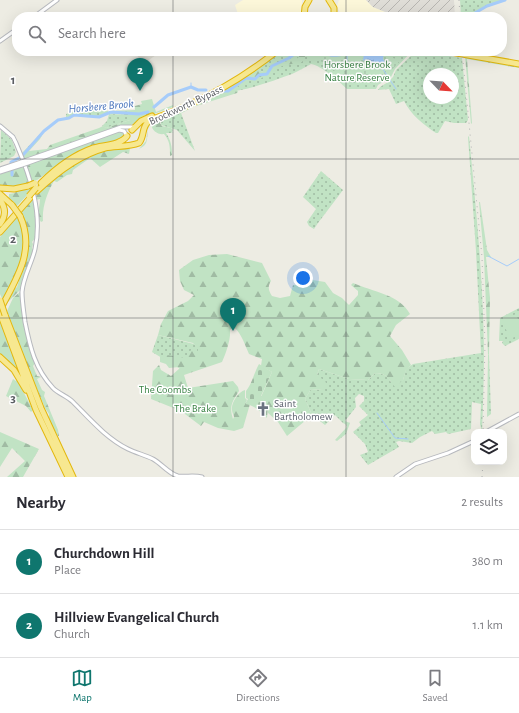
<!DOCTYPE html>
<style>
body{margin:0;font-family:"Alegreya Sans",sans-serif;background:#f2f2f3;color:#2b2b33}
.controls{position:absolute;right:12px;bottom:12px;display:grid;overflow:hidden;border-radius:8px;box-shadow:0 4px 16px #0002}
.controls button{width:36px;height:36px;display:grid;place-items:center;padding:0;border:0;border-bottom:1px solid #e1e1e2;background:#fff;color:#2b2b33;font:20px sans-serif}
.compass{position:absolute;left:423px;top:68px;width:36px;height:36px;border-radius:50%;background:#fff;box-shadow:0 4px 16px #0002;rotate:115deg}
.you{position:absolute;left:303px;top:278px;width:14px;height:14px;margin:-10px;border:3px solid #fff;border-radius:50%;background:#1a73e8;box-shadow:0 0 0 6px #1a73e833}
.badge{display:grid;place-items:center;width:26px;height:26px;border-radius:50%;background:#0f766e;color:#fff;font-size:13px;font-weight:700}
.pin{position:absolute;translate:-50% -33px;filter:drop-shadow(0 1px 2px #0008)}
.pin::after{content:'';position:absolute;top:21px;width:14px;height:12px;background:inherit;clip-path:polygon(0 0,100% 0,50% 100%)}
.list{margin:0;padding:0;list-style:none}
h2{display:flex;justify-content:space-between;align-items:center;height:52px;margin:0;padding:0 16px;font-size:17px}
h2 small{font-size:13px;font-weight:400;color:#7c7c81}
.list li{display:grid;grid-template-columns:26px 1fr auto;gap:12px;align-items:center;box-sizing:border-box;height:64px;padding:0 16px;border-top:1px solid #e1e1e2}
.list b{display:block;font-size:15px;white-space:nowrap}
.list p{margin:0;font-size:13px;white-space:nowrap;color:#7c7c81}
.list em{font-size:13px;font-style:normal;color:#7c7c81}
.icon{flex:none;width:22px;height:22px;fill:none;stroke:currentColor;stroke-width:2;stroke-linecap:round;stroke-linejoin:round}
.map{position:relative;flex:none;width:519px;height:477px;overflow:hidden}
.search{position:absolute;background:#fff;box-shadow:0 4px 16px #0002;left:12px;right:12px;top:12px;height:44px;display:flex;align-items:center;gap:10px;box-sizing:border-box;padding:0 14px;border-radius:16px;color:#7c7c81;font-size:15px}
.sheet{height:180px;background:#fff}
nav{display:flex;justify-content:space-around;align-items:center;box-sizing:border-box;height:56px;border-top:1px solid #e1e1e2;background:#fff;font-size:11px;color:#7c7c81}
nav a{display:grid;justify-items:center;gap:2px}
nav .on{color:#0f766e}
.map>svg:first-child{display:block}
.commercial{fill:#fcf7d9}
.industrial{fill:url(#industrial-furrows)}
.education{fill:#dddbd1}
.grass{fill:url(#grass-dots);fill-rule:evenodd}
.forest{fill:url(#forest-firs)}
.wetland{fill:url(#wetland-marsh)}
.cemetery{fill:url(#cemetery-stones)}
.pitch{fill:#c1e3c4}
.water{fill:url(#water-ripples)}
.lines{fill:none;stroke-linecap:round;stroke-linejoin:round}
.stream{stroke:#a6ccfa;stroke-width:1}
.river{stroke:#a6ccfa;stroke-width:3}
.secondary-casing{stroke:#b7b9be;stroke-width:5}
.highway-casing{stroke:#e3b70d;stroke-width:7}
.secondary{stroke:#fff;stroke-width:3}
.highway{stroke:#f7e890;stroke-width:5}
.rail{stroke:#b3b4b4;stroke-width:1;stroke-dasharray:1 5;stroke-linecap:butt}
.secondary-bridge-casing{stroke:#b7b9be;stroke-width:5;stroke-linecap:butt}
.highway-bridge-casing{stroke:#e3b70d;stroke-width:7;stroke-linecap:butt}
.secondary-bridge{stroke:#fff;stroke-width:3}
.highway-bridge{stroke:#f7e890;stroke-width:5}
.grid{fill:none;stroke:#5b5e63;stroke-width:1;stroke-opacity:0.55}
.labels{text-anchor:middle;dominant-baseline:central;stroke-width:3;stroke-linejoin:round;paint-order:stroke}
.park-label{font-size:11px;fill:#3a8345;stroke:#fff}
.street-label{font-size:11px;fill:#5b5e63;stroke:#fff}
.worship-label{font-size:11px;fill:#5b616d;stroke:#fff;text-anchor:start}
.water-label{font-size:12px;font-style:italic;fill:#4a75bc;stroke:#fff}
.grid-label{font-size:13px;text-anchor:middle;font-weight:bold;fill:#5b5e63;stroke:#fff;stroke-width:3;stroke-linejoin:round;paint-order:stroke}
</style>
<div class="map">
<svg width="519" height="477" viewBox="0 0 519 477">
<defs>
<pattern id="industrial-furrows" width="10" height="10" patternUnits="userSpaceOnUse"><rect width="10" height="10" fill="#dfddd7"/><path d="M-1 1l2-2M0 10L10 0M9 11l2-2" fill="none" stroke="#b8b6b2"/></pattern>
<pattern id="grass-dots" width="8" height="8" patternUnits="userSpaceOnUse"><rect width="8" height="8" fill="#c1e3c4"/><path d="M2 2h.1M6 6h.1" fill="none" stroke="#a0bba3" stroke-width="1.8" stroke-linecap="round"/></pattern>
<pattern id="forest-firs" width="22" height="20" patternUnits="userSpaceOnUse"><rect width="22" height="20" fill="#c1e3c4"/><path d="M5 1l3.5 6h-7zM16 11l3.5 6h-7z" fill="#a0bba3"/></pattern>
<pattern id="wetland-marsh" width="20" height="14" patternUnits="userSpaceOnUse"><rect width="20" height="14" fill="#c1e3c4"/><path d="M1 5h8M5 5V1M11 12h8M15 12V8" fill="none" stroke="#a0bba3"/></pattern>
<pattern id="cemetery-stones" width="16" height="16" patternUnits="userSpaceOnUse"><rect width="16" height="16" fill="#c1e3c4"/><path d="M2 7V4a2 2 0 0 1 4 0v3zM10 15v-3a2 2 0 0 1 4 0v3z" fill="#a0bba3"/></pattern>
<pattern id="water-ripples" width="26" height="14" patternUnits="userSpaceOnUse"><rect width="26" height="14" fill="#a6ccfa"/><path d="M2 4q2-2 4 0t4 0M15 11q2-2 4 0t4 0" fill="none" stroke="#8aa9ce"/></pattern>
</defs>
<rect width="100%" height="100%" fill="#edece3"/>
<path class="commercial" d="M 243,0 L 302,0 L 302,17 L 239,17 L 235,5 Z
M 339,0 L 366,0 L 373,7 L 398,17 L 344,17 L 340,13 L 337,6 Z"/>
<path class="industrial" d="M 366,0 L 454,0 L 455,17 L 398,17 L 373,7 Z"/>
<path class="education" d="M 134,51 L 162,51 L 143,64 Z"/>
<path class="grass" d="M 460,0 L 505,0 L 487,6 L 468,17 L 461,17 Z
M 280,51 L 407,51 L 407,53 L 409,51 L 412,51 L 395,69 L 391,77 L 378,85 L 376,89 L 347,89 C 339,81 322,66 311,64 C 305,67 299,71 292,74 C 270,82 246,91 223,92 L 235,84 L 263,72 L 257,69 Z
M 416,51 L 441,52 L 447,54 L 450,56 L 462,58 L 468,120 L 466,123 L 454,123 L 445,121 L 438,133 L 436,133 C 424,125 411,115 404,101 L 396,104 L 389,89 L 378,90 L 380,87 L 388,82 L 393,77 L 396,70 ZM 429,74 L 453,74 L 453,98 L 429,98 Z
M 82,109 L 108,111 L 108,113 C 96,120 88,113 75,115 C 72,116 69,118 66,119 L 66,114 Z
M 179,112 L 180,114 L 181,113 L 195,151 L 177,130 L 161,125 L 161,121 Z
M 109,114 L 130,115 L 130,120 L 106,128 L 102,126 L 107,121 Z
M 1,130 L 12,140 L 16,152 L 14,156 L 0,163 Z
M 469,136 C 476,207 483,278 484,350 C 484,377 483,405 482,432 L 480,424 L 481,404 L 472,402 L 471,429 L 448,434 L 446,432 L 435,434 L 432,431 L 420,437 L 412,443 L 399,441 L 396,442 L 399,447 L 368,465 L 360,455 L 368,452 L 365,444 L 353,432 L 361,425 L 359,422 L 368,415 L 359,406 L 364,401 L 364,396 L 359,394 L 355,398 L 356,407 L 345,421 L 350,423 L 346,434 L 337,441 L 335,440 L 346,428 L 347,426 L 345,424 L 343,423 L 335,415 L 325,425 L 312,415 L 305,399 L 311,389 L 322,390 L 317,375 L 319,369 L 349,379 L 368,380 L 375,373 C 383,374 387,374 391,382 L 403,380 L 406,369 L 413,364 L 481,353 L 476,251 L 468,137 Z
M 321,171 L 343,190 L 318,223 L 314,229 L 309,226 L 307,222 L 316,209 L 303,197 Z
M 519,308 L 519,339 L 505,346 L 502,343 L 503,341 L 499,341 L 500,318 Z
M 158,335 L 194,344 L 199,349 L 200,355 L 182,370 L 152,352 Z
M 489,354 L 491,414 L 487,417 L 488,355 Z"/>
<path class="forest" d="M 302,51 L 308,51 L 302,62 L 286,65 L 272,69 L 266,76 L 255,81 L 246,80 L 236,88 L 238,92 L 237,93 L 193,107 L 180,114 L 178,111 L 255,68 L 263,72 L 270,66 L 298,58 Z
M 465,56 L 519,66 L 519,68 L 467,59 L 472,123 L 471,124 Z
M 152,99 L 156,112 L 173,105 L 173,107 L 148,116 L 131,125 L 117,127 L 24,159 L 22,153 L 45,129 L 45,130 L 40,139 L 29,151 L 47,149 L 50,145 L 99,128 L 103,126 L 106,128 L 130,120 L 130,115 L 113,114 L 111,114 L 110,111 L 135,110 L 135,108 L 130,107 L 130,106 L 135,106 L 142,104 L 141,101 Z
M 171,114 L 171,117 L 161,121 L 160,123 L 162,126 L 171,128 L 173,130 L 172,132 L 174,132 L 170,133 L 166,133 C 171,141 172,146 172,155 L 170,156 C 170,147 170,141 164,134 C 158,135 152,131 151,124 C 143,132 153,143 139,149 L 146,141 C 148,134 146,128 151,122 Z
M 117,132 L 123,133 L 124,136 L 122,140 L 95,145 L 57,166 L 37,180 L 32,182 L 26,165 Z
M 130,148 L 129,154 L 123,152 L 100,167 L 90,158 L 73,170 L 72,174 L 67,175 L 57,182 L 54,181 C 47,193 42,207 43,221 L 41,222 C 36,215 40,207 40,199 L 36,200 L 36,196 L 45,186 L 68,167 L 70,168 L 82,158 L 106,150 Z
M 24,165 L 30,183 L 20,187 L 0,187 L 0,173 Z
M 30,186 L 32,190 L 16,207 L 8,199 L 9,196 L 9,194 L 15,193 L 17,189 Z
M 33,199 L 36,225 L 36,237 L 32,242 L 33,244 L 32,248 L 34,251 L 21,289 L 5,305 L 13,290 L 17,287 L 26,258 L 20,212 Z
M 479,202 L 480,202 L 487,250 L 491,257 L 486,257 L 490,298 L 489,354 L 488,355 L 484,257 Z
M 17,215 C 33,249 18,271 3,301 L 0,294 L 0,237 Z
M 227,254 L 262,263 L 271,281 C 267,287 269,291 272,296 L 280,298 L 290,296 L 293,285 L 298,285 L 301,278 L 325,282 L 333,293 L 342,298 L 349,305 L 358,295 L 358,291 L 351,285 L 353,283 C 373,292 399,294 410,314 L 396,325 L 390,336 L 402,350 L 411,365 L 406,370 L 403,380 L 395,387 C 387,377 388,374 375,373 L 368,380 L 349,379 L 319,369 L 317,375 L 326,382 L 322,390 L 311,389 L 305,399 L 312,415 L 287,436 L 278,422 L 268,413 L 268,406 L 261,397 L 272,372 L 261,366 L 262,359 L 249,354 C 245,345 242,335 235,328 L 232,328 L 230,330 C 231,339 226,353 222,362 L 184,375 L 188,388 L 233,381 L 238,387 L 239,391 C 232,402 229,406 233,419 L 234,417 C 234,415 232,413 232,410 C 231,403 238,392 245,390 L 245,398 L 247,400 L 245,404 L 250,404 L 243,428 L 234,431 L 218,428 L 204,422 L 201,426 L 181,411 L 151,399 L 153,371 L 159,365 L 161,370 L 171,376 L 180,368 L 179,367 L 169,368 L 166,364 L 160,362 L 160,357 L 167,355 L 186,358 L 191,350 L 198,351 L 198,349 L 193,343 L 158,335 L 161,324 L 168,311 L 188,301 L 194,295 L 184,290 L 180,281 L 179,270 L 193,260 L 209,255 Z
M 21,291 L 31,353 L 35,363 L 33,366 L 37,376 L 41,377 L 37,379 L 42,390 L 45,392 L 44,396 L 58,430 L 59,436 L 58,436 L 49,420 L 49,414 L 45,408 L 32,377 L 26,365 L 7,311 L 13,298 Z
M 0,319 L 17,362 L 15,363 L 20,373 L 18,373 L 0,355 Z
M 13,379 L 16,381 L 17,380 L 33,410 L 31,412 L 26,406 L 6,396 Z
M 0,432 L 39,449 L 23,477 L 7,477 L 25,461 L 12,448 L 0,467 Z"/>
<path class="wetland" d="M 322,51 L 378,51 L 381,52 L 374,54 L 367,51 L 365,58 L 362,59 C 370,59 372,68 382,68 L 384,65 L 387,66 L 386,61 L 385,62 L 383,59 L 384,52 L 386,56 L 400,60 C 397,66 382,80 376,80 C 372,80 373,79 369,79 C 364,77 356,81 352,85 L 349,80 L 344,77 L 341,78 L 334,74 L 335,71 L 323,62 L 309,59 L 308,56 L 315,52 Z"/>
<path class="cemetery" d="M 259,364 L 272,372 L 261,396 L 268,406 L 267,418 C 260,411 254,405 245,404 L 248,399 L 246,398 L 246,391 C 252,384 254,373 259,364 Z"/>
<path class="pitch" d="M 516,314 L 519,322 L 519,335 L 510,339 L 502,320 Z"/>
<path class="water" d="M 367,51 L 374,54 L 377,51 L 380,53 L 384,52 L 383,59 L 385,62 L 387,61 L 389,62 L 387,65 L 388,67 L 386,68 L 386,66 L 384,65 L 381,68 L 372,65 L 366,59 L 363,61 L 364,53 Z"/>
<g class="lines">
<path class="stream" d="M 330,56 C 342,58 353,50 363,55
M 332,56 L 334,51
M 347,66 L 347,51
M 382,68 L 389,78
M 390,80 L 396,89
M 191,83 L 191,87
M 488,256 L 507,266 L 519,259
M 377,413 L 395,438 L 408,439"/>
<path class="river" d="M 468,17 L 487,6 L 505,0
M 393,51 L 407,53 L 408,51
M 222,91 L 228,91 L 246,78 L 255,79 L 259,75 L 267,74 L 272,66 L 289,58 L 298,51
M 154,107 L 168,95 L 191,87 L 198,90 L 206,90
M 23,155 L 44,131 L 58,120 L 69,118 L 74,115 L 99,117 L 111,112 L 139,114 L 148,112
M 11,164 L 11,162 L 21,157
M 12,170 L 12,175"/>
<defs>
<path id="secondary" d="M 34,17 L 57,0
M 0,41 L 17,29
M 0,126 L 13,137 L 16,143 C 30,176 43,213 35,249 C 32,263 23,277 22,292 C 22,302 24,313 25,322 C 30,347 35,369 53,388 C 59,394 67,396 73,402 C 90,419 106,438 128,449 C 136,453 145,455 153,459 C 162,464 169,474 178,476 C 186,477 194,475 202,477
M 27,160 L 121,127 L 134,127
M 28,163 L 119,130 L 124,131 L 127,136
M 0,169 L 21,162
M 0,172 L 22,165
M 486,432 L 519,414
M 396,477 L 415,464 L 448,453 L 474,441"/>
<path id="highway" d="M 329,0 L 334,8 L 334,17
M 304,17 L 305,7 L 309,0
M 445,51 L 519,64
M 132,130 L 141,121 L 152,116
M 41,183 C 56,168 73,155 93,148 C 103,145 121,145 127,136
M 0,188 L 14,189 L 28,186
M 37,191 C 57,172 79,155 105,148 C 116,146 129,147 139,143 C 145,136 141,127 149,121 C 160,115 174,112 186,106 C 219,92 249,73 277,51
M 0,194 L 12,205
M 0,200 C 6,208 6,216 0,224
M 0,232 L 30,198
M 0,310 C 16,279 36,251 20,216
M 0,313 L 36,410 L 68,477
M 5,315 L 41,408 L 73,477
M 0,357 L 14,370 L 26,390"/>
</defs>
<use href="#secondary" class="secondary-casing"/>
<use href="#highway" class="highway-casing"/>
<use href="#secondary" class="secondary"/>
<use href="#highway" class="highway"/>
<path class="rail" d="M 459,0 L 460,17
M 462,51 L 482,257 L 485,344 L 483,432
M 482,477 L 483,462"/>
<defs>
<path id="secondary-bridge" d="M 21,162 L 27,160
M 22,165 L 28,163"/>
<path id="highway-bridge" d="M 28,186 L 35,183
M 29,196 L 36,188
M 12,205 L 20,216
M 0,300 L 5,315"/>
</defs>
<use href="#secondary-bridge" class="secondary-bridge-casing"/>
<use href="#highway-bridge" class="highway-bridge-casing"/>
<use href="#secondary-bridge" class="secondary-bridge"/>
<use href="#highway-bridge" class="highway-bridge"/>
</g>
<path class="grid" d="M 173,0 L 173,17M 346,0 L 346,17M 173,51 L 173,477M 346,51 L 346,477M 0,159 L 519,159M 0,318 L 519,318"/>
<defs>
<symbol id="church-bare" viewBox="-9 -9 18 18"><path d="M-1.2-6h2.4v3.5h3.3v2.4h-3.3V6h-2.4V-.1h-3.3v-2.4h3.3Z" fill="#6b7280" stroke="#fff" stroke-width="2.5" paint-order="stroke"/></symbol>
</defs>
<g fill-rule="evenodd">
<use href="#church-bare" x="253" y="399" width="20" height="20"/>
</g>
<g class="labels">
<g class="park-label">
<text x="357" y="64">Horsbere Brook<tspan x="357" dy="13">Nature Reserve</tspan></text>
<text x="165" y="389">The Coombs</text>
<text x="195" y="408">The Brake</text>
</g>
<g class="street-label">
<text transform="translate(186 105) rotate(-25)">Brockworth Bypass</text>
</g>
<g class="worship-label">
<text x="274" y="403">Saint<tspan x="274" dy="13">Bartholomew</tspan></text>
</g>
<g class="water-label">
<text transform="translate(101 106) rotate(-5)">Horsbere Brook</text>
</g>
</g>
<g class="grid-label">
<text x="13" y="84">1</text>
<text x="13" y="243">2</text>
<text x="13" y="402">3</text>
</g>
</svg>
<div class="controls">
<button><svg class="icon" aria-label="layers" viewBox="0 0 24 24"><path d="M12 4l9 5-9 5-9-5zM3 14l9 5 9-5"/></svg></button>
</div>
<svg class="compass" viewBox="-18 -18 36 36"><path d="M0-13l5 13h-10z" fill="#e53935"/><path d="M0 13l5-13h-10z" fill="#7c7c81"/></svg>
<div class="you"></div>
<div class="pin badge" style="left:233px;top:331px">1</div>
<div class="pin badge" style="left:140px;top:91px">2</div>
<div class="search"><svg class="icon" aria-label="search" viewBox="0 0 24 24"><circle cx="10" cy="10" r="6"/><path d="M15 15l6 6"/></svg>Search here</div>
</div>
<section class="sheet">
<h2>Nearby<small>2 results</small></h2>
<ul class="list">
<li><span class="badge">1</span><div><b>Churchdown Hill</b><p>Place</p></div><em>380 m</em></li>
<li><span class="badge">2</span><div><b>Hillview Evangelical Church</b><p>Church</p></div><em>1.1 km</em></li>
</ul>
</section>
<nav>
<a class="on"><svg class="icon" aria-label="map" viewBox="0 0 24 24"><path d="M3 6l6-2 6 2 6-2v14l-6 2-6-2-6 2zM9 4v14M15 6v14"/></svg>Map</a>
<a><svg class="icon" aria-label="directions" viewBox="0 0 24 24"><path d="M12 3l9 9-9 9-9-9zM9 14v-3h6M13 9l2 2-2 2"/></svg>Directions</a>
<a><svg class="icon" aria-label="saved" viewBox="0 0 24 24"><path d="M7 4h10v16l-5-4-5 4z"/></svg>Saved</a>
</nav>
